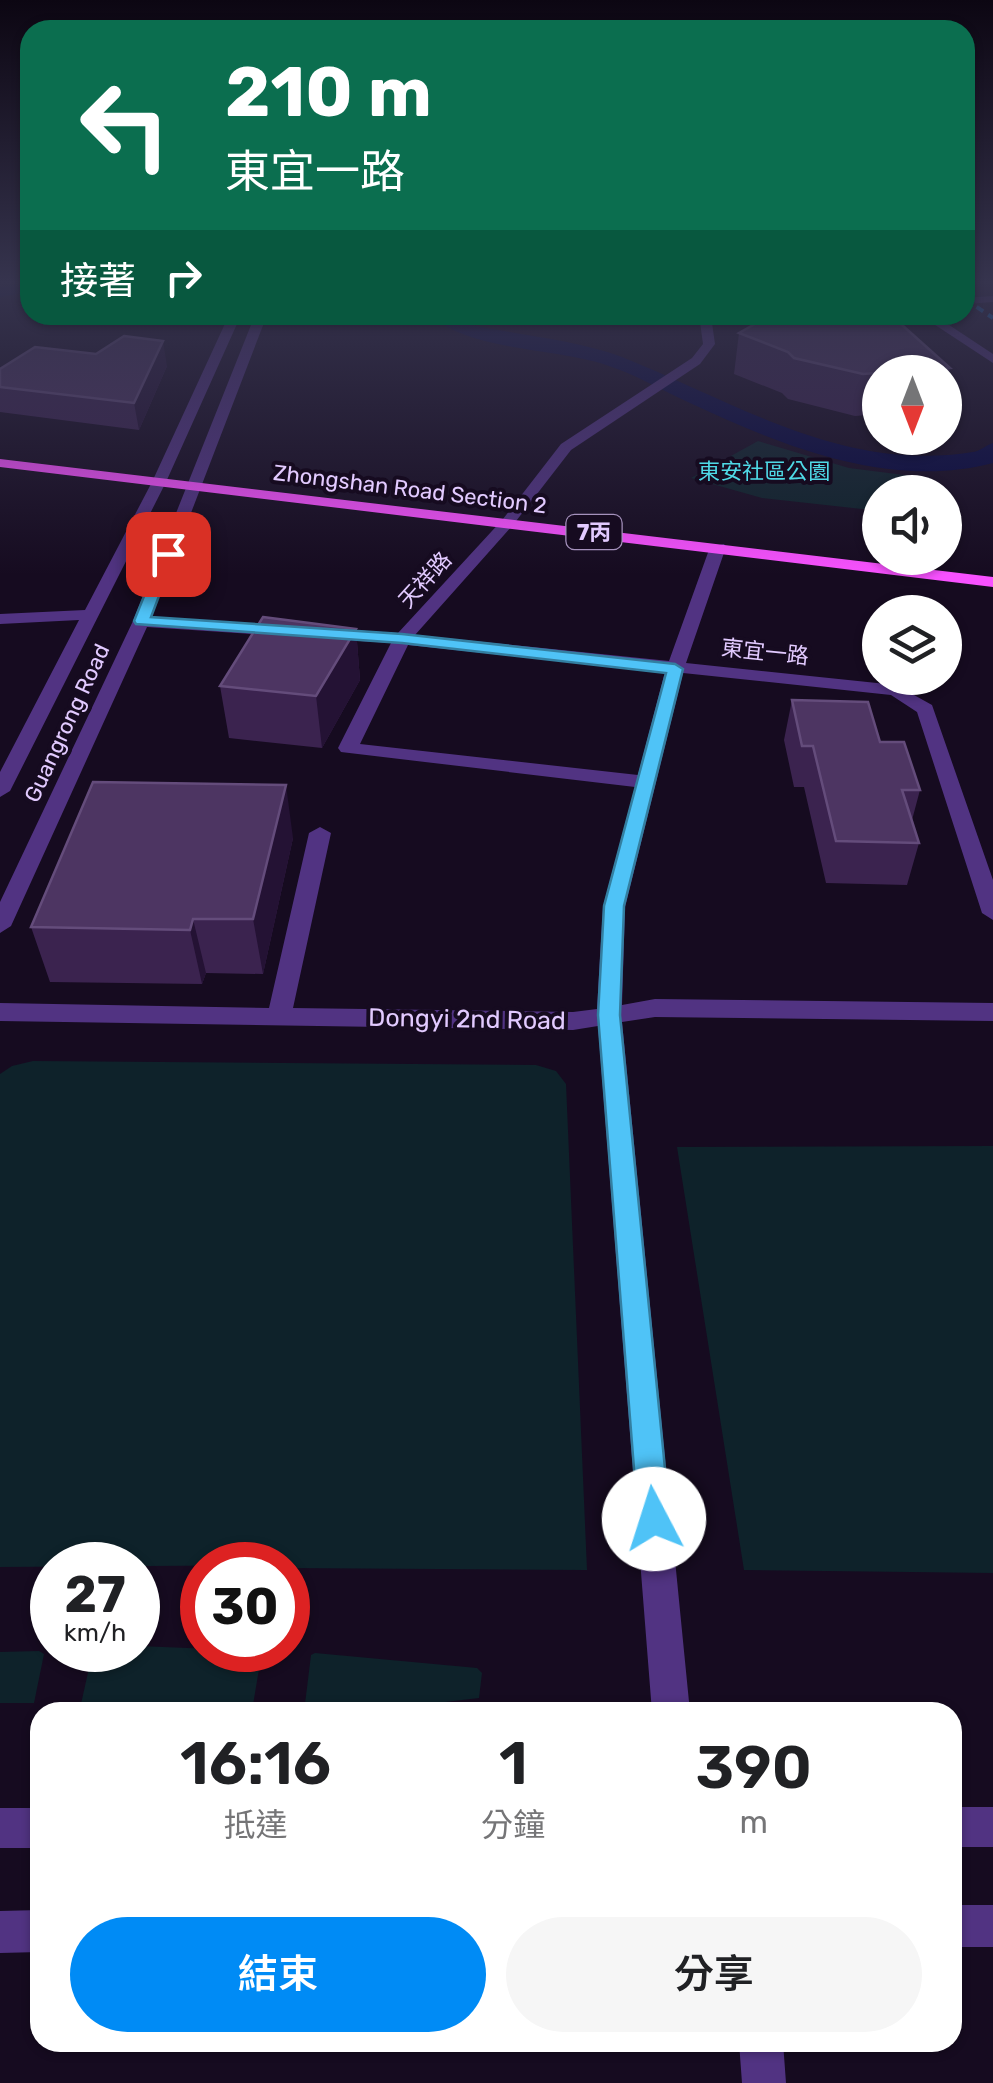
<!DOCTYPE html>
<html lang="zh-TW">
<head>
<meta charset="utf-8">
<style>
	body { margin:0; font-family:Rubik,"Noto Sans TC",sans-serif; background:#f6f6f6; color:#202124; height:100vh; display:flex; flex-direction:column; font-size:38px; white-space:nowrap }
	* { box-sizing:border-box; margin:0 }
	p { font-size:32px; color:#757577 }
	.icon { flex:none; width:55px; height:55px; fill:none; stroke:currentColor; stroke-width:2; stroke-linecap:round; stroke-linejoin:round }
	.map { position:relative; flex:1; overflow:hidden }
	.panel { position:absolute; left:30px; top:1702px; width:932px; height:350px; display:flex; flex-direction:column; background:#fff; border-radius:30px; box-shadow:0 2px 8px #0004 }
	.panel>* { flex:none }
	.guide { position:absolute; left:20px; top:20px; width:955px; height:305px; border-radius:30px; box-shadow:0 2px 8px #0004; background:#0b6e4f; color:#fff; overflow:hidden }
	.needle { width:65px; rotate:180deg }
	.fabs { position:absolute; left:862px; top:355px; display:grid; gap:20px }
	.fabs a { display:grid; place-items:center; width:100px; height:100px; border-radius:50%; background:#fff; box-shadow:0 2px 8px #0004; font-size:50px }
	.speed { position:absolute; left:30px; top:1542px; display:flex; gap:20px; font-size:50px; font-weight:700; text-align:center }
	.speed>* { display:grid; place-content:center; width:130px; height:130px; border-radius:50%; background:#fff; box-shadow:0 2px 8px #0004; line-height:1 }
	.speed small { font-size:25px; font-weight:400 }
	.speed .limit { border:15px solid #d22; background:#fff; color:#111 }
	.pin { position:absolute; display:grid; place-items:center; width:85px; height:85px; color:#fff; margin:-42px; border-radius:20px; box-shadow:0 5px 15px #0006 }
	.me { position:absolute; width:110px; margin:-55px; rotate:355deg; stroke-linejoin:round; filter:drop-shadow(0 0 8px #0008) }
	.turn { display:flex; align-items:center; gap:35px; height:210px; padding:0 40px; font-size:45px }
	.turn .icon { width:130px; height:130px; stroke-width:2.5 }
	.turn b { display:block; font-size:70px; line-height:85px }
	.then { display:flex; align-items:center; height:95px; padding:0 40px; background:#0003; gap:20px; font-size:38px }
	.eta { display:flex; justify-content:space-evenly; align-items:center; height:170px; text-align:center }
	.eta b { font-size:60px; font-weight:600; line-height:70px }
	.cta { display:flex; gap:20px; margin-top:auto; padding:20px 40px }
	.cta a { flex:1; height:115px; border-radius:60px; background:#008bf5; color:#fff; font-size:40px; font-weight:600; line-height:115px; text-align:center }
	.cta a+a { background:#f6f6f6; color:#202124 }
	.map>svg:first-child { display:block }
	.green { fill:#0e222a }
	.lines { fill:none; stroke-linecap:round; stroke-linejoin:round }
	.canal { fill:#06073f; fill-rule:evenodd }
	.minor { fill:#513382; fill-rule:evenodd }
	.major { fill:#f851ff; fill-rule:evenodd }
	.rail { stroke:#008bf5; stroke-width:4; stroke-dasharray:8 6; stroke-linecap:butt }
	.wall { fill:#3b234f }
	.shaded-wall { fill:#241234 }
	.building { fill:#4d3562; stroke:#644c7b; stroke-width:2.5 }
	.route { fill:#4fc3f7; stroke:#337fa1; stroke-width:2.5 }
	.labels { text-anchor:middle; dominant-baseline:central; stroke-width:8; stroke-linejoin:round; paint-order:stroke }
	.far-park-label { font-size:22px; fill:#4fd9e6; stroke:#160b20 }
	.far-street-label { font-size:22px; fill:#e2caff; stroke:#160b20 }
	.shield { fill:#160b20; stroke:#a591bc; stroke-width:2.5 }
	.shield-label { font-size:22px; font-weight:bold; fill:#e2caff }
	.street-label { font-size:25px; fill:#e2caff; stroke:#160b20 }
</style>
</head>
<body>
<div class="map">
<svg width="993" height="2083" viewBox="0 0 993 2083">
	<rect width="100%" height="100%" fill="#160b20"/>
	<!-- green -->
	<path class="green" d="M758,441l91,27 79,10 3,14h-51v19l-118,-13 -71,-20z
		M33,1061l503,4 20,6 10,13 21,486 -299,-2v-3l-288,2v-493l12,-8z
		M993,1146v427l-249,-3 -67,-423z
		M138,1646l124,5 -9,54 -172,-1 12,-54h45z
		M39,1651l5,3 -10,49h-34v-51z
		M315,1653l162,15 5,5 -3,25 -67,8 -107,-2 6,-49z"/>
	<g class="lines">
		<!-- canal -->
		<path class="canal" d="M30,283v9l-30,5v-10z
			M431,315h22l19,10c47,10 106,15 150,32 115,46 222,116 351,95 8,-1 11,-6 20,-9v20c-103,27 -211,-17 -303,-60 -27,-12 -55,-29 -84,-38 -49,-17 -138,-14 -175,-50z"/>
		<!-- minor -->
		<path class="minor" d="M993,296v6l-28,2v-6z
			M229,315h12l-75,167 -156,309 -10,6v-25l79,-152 -79,4v-10l85,-4 67,-128z
			M255,315h12l-116,302 247,16 105,-114 58,-75 131,-86 11,-14 -3,-22 -38,-7h153l-103,8 3,21 -15,20 -129,86 -58,75 -98,110 254,26 41,-114 14,-3 2,3 -40,116 210,22 36,20 61,175v40l-11,-7 -65,-201 -26,-17 -208,-22 -58,234 -3,98 33,-6 338,4v18l-338,-4 -33,5 68,690h-38l-54,-686 -25,4 -573,-9v-18l269,5 40,-175 11,-6 11,6 -38,175 280,4 24,-3 6,-102 32,-120 -294,-35 -3,-4 53,-105 -244,-16 -136,299 -11,7v-31l133,-281zM408,645l257,27 -27,103 -278,-31z
			M920,315h14l59,39v9z
			M952,1807h41v40h-41z
			M0,1808h40v40h-40z
			M952,1905h41v42h-41z
			M40,1910v42l-40,1v-42z
			M739,2042h44l3,41h-44z"/>
		<!-- major -->
		<path class="major" d="M0,459l993,118v10l-993,-120z"/>
		<!-- rail -->
		<path class="rail" d="M965,299l28,19"/>
	</g>
	<!-- wall -->
	<path class="wall" d="M739,333l211,35 -5,21v-17h-65v42l-25,2 -67,-17 -6,-6 -48,-19z
		M167,366l-28,64 -139,-18v-43z
		M356,629l4,51 -38,68 -93,-10 -9,-52z
		M792,700l88,42 40,48 -8,30 7,23 -12,42 -81,-2 -22,-96h-10l-10,-47z
		M293,838l-30,136 -57,-1 -4,11 -152,-2 -19,-55z"/>
	<!-- shaded-wall -->
	<path class="shaded-wall" d="M163,341l4,25 -28,64 -5,-27z
		M356,629l4,51 -38,68 -6,-52z
		M286,785l7,53 -30,136 -10,-55z
		M193,919l13,54 -4,11 -12,-54z"/>
	<!-- building -->
	<path class="building" d="M771,315h120l59,53 -87,6 -69,-16 -6,-6 -49,-19z
		M124,336l39,5 -29,62 -134,-16v-18l35,-22 61,7z
		M263,617l93,12 -40,67 -96,-10z
		M792,700l76,2 12,40h24l16,48h-18l17,53 -83,-2 -23,-95h-11z
		M93,782l193,3 -33,134h-60l-3,11 -159,-3z"/>
	<!-- sky -->
	<linearGradient id="sky" x2="0" y2="1"><stop stop-color="#0c0612"/><stop offset="0.49" stop-color="#36344e"/><stop offset="1" stop-color="#36344e" stop-opacity="0"/></linearGradient>
	<rect width="993" height="575" fill="url(#sky)"/>
	<!-- route -->
	<path class="route" d="M168,549l7,5 -24,63 251,17 273,30 8,5 -59,237 -4,109 50,504 -5,11 -11,4 -11,-4 -5,-11 -40,-504 6,-109 62,-233 -264,-30 -266,-19 -2,-3 27,-67z"/>
	<g class="labels">
		<!-- far-park labels -->
		<g class="far-park-label">
			<text x="764" y="471">東安社區公園</text>
		</g>
		<!-- far-street labels -->
		<g class="far-street-label">
			<text transform="translate(410 489) rotate(7)">Zhongshan Road Section 2</text>
			<text transform="translate(425 580) rotate(-48)">天祥路</text>
			<text transform="translate(765 652) rotate(6)">東宜一路</text>
			<text transform="translate(67 723) rotate(-65)">Guangrong Road</text>
		</g>
		<!-- shield labels -->
		<rect class="shield" x="566.5" y="515" width="55" height="34" rx="8"/>
		<g class="shield-label">
			<text x="594" y="532">7丙</text>
		</g>
		<!-- street labels -->
		<g class="street-label">
			<text transform="translate(467 1019) rotate(1)">Dongyi 2nd Road</text>
		</g>
	</g>
</svg>
<div class="fabs">
<a><svg class="needle" viewBox="-14 -14 28 28"><path d="M0-13l5 13h-10z" fill="#e53935"/><path d="M0 13l5-13h-10z" fill="#757577"/></svg></a>
<a><svg class="icon" aria-label="sound" viewBox="0 0 24 24"><path d="M4 9h4l5-4v14l-5-4H4zM17 9q2 3 0 6"/></svg></a>
<a><svg class="icon" aria-label="layers" viewBox="0 0 24 24"><path d="M12 4l9 5-9 5-9-5zM3 14l9 5 9-5"/></svg></a>
</div>
<div class="speed"><div>27<small>km/h</small></div><div class="limit">30</div></div>
<div class="pin" style="left:168px;top:554px;background:#d93025"><svg class="icon" aria-label="arrive" viewBox="0 0 24 24"><path d="M6 21V4h12l-3 4 3 4H6"/></svg></div>
<svg class="me" style="left:654px;top:1519px" viewBox="-20 -20 40 40"><circle r="19" fill="#fff"/><path d="M0-13L10 11 0 6-10 11z" fill="#4fc3f7"/></svg>
<div class="guide">
<div class="turn"><svg class="icon" aria-label="left" viewBox="0 0 24 24"><path d="M17 20v-9H6M10 6l-5 5 5 5"/></svg><div><b>210 m</b>東宜一路</div></div>
<div class="then">接著<svg class="icon" aria-label="right" viewBox="0 0 24 24"><path d="M7 20v-9h11M14 6l5 5-5 5"/></svg></div>
</div>
<section class="panel">
<div class="eta">
<div><b>16:16</b><p>抵達</p></div>
<div><b>1</b><p>分鐘</p></div>
<div><b>390</b><p>m</p></div>
</div>
<div class="cta"><a>結束</a><a>分享</a></div>
</section>
</div>
</body>
</html>
